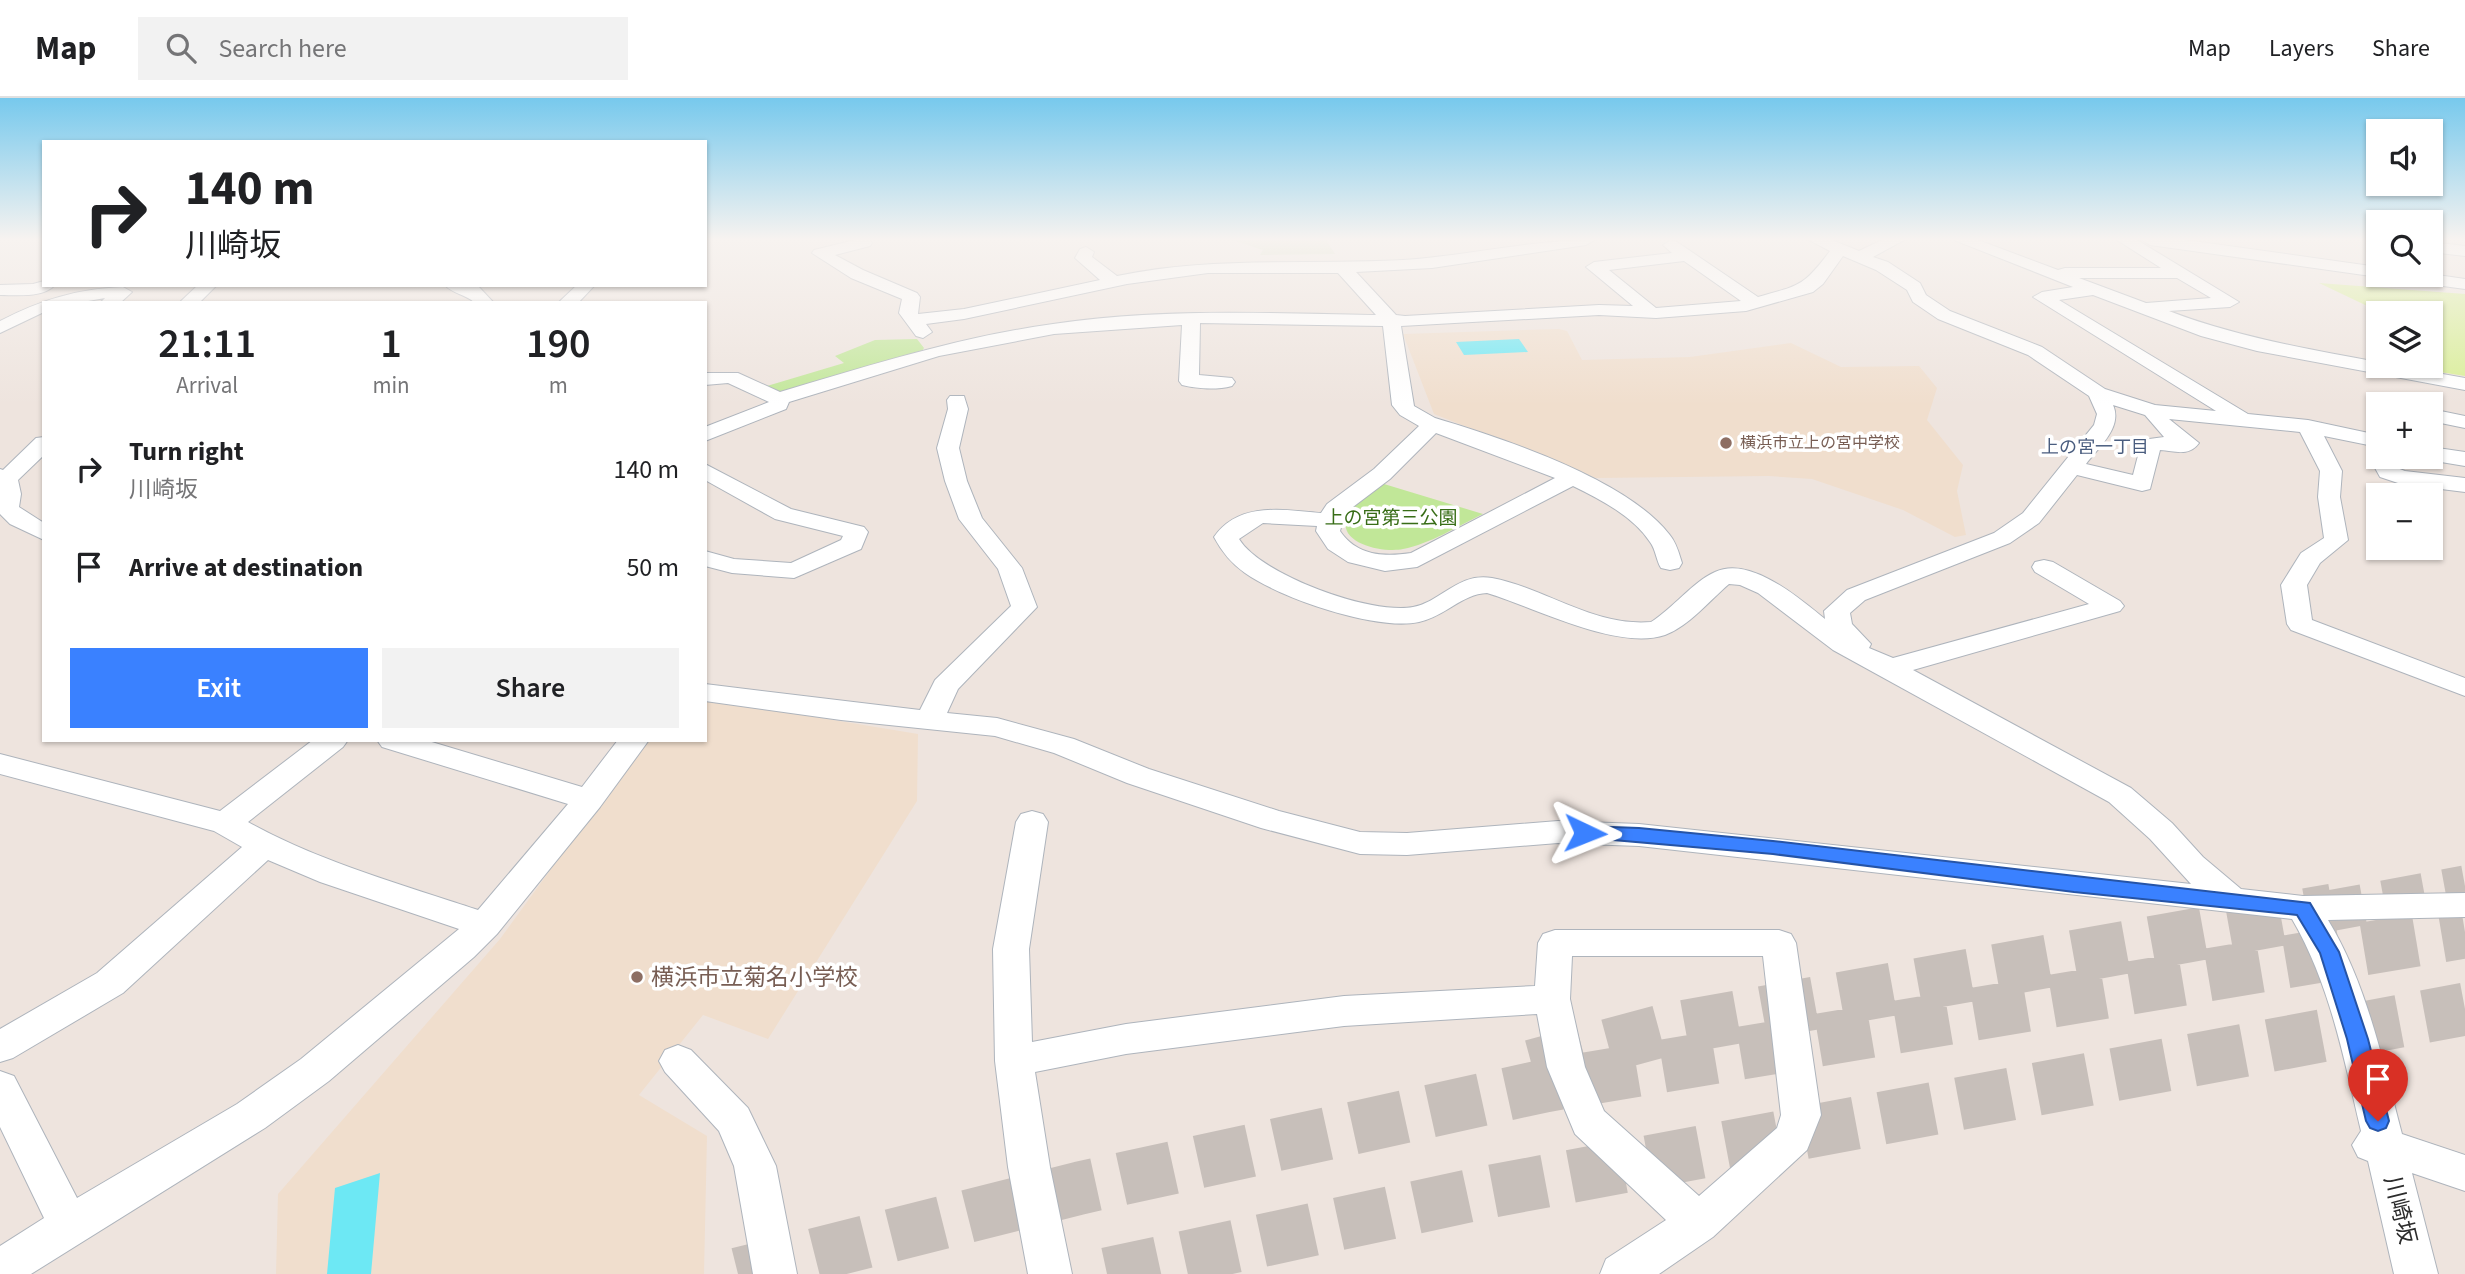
<!DOCTYPE html>
<html lang="en">
<head>
<meta charset="utf-8">
<style>
	body { margin:0; font-family:"Source Sans 3","Noto Sans JP",sans-serif; background:#f2f2f2; color:#202124; height:100vh; display:flex; flex-direction:column; font-size:26px; white-space:nowrap }
	* { box-sizing:border-box; margin:0 }
	p { font-size:23px; color:#757577 }
	.icon { flex:none; width:38px; height:38px; fill:none; stroke:currentColor; stroke-width:2; stroke-linecap:round; stroke-linejoin:round }
	.map { position:relative; flex:1; overflow:hidden }
	.drawer { position:absolute; left:42px; top:203px; width:665px; height:441px; display:flex; flex-direction:column; background:#fff; border-radius:0px; box-shadow:0 2px 5px #0004 }
	.drawer>* { flex:none }
	.guide { position:absolute; left:42px; top:42px; width:665px; height:147px; border-radius:0px; box-shadow:0 2px 5px #0004; background:#fff; color:#202124; overflow:hidden }
	.controls { position:absolute; left:2366px; top:21px; display:grid; gap:14px }
	.controls a { display:grid; place-items:center; width:77px; height:77px; border-radius:0px; background:#fff; box-shadow:0 2px 5px #0004; font-size:35px }
	.pin { position:absolute; display:grid; place-items:center; width:60px; height:60px; color:#fff; margin:-72px -30px; border-radius:50% 50% 50% 0; rotate:-45deg; box-shadow:0 0 7px #0007 }
	.pin .icon { rotate:45deg }
	.me { position:absolute; width:77px; margin:-38px; rotate:92deg; stroke-linejoin:round; filter:drop-shadow(0 0 5px #0008) }
	.turn { display:flex; align-items:center; gap:24px; height:147px; padding:0 28px; font-size:32px }
	.turn .icon { width:91px; height:91px; stroke-width:2.5 }
	.turn b { display:block; font-size:49px; line-height:60px }
	.eta { display:flex; justify-content:space-evenly; align-items:center; height:119px; text-align:center }
	.eta b { font-size:42px; font-weight:600; line-height:49px }
	.button { display:flex; gap:14px; margin-top:auto; padding:14px 28px }
	.button a { flex:1; height:80px; border-radius:0px; background:#3a81ff; color:#fff; font-size:28px; font-weight:600; line-height:80px; text-align:center }
	.button a+a { background:#f2f2f2; color:#202124 }
	ul { padding:0; list-style:none }
	li { display:flex; align-items:center; gap:21px; height:98px; padding:0 28px }
	li div { flex:1 }
	li b { display:block; font-size:26px }
	li em { font-style:normal }
	header { display:flex; align-items:center; gap:42px; box-sizing:border-box; height:98px; padding:0 35px; background:#fff; border-bottom:2px solid #e0e0e0 }
	header strong { font-size:33px }
	nav { display:flex; gap:38px; margin-inline-start:auto; font-size:24px }
	.search { width:490px; height:63px; background:#f2f2f2; display:flex; align-items:center; gap:18px; box-sizing:border-box; padding:0 24px; border-radius:0px; color:#757577; font-size:26px }
	.map>svg:first-child { display:block }
	.education { fill:#f0decd }
	.green { fill:#c1e798 }
	.cemetery { fill:#ccd9b4 }
	.pitch { fill:#d8ee94 }
	.water { fill:#6de8f4 }
	.lines { fill:none; stroke-linecap:round; stroke-linejoin:round }
	.highway-tunnel-far1 { stroke:#c7bfba; stroke-width:41; stroke-dasharray:41 21; stroke-linecap:butt }
	.highway-tunnel { stroke:#c7bfba; stroke-width:53; stroke-dasharray:53 26; stroke-linecap:butt }
	.minor-casing { stroke:#aeb4bc; stroke-width:2 }
	.minor { fill:#fff; fill-rule:evenodd }
	.route { fill:#3a81ff; stroke:#2654a6; stroke-width:2 }
	.education-dot { fill:#8d6e63; stroke:#fff; stroke-width:2.5 }
	.labels { text-anchor:middle; dominant-baseline:central; stroke-width:7; stroke-linejoin:round; paint-order:stroke }
	.far-education-label { font-size:16px; fill:#785e54; stroke:#fff; text-anchor:start }
	.far-neighbourhood-label { font-size:18px; fill:#4a5d7f; stroke:#fff }
	.park-label { font-size:19px; fill:#386d17; stroke:#fff }
	.near-education-label { font-size:23px; fill:#785e54; stroke:#fff; text-anchor:start }
	.near-street-label { font-size:23px; fill:#2c2c2c; stroke:#fff }
</style>
</head>
<body>
<header>
<strong>Map</strong>
<div class="search"><svg class="icon" aria-label="search" viewBox="0 0 24 24"><circle cx="10" cy="10" r="6"/><path d="M15 15l6 6"/></svg>Search here</div>
<nav><a>Map</a><a>Layers</a><a>Share</a></nav>
</header>
<div class="map">
<svg width="2465" height="1176" viewBox="0 0 2465 1176">
	<rect width="100%" height="100%" fill="#eee4de"/>
	<!-- education -->
	<path class="education" d="M1559,231l8,2 15,29 108,-3 101,-14 50,24 78,-1 18,22 -10,32 36,45 -6,26 9,44 -11,2 -52,-27 -91,-31 -43,-3 -173,2 -162,-64 -31,-80z
		M705,601l213,35 -1,67 -149,238 -65,-24 -64,80 68,41 -3,138h-428l2,-80 222,-255 145,-199h60z"/>
	<!-- green -->
	<path class="green" d="M917,241l7,9 -4,6 -136,38h-12l-5,-6 77,-23 -9,-7 40,-16z
		M1384,386l99,30c-25,12 -53,30 -80,35 -19,4 -67,-5 -56,-33 5,-12 26,-24 37,-32z"/>
	<!-- cemetery -->
	<path class="cemetery" d="M1232,142h94l9,14 -75,1 3,-5z"/>
	<!-- pitch -->
	<path class="pitch" d="M2319,185l146,11v82l-63,-10h29v-21l12,-2 -12,-6v-24h-49z"/>
	<!-- water -->
	<path class="water" d="M1519,241l9,13 -64,3 -8,-13z
		M380,1075l-9,101h-44l8,-86z"/>
	<g class="lines">
		<!-- highway-tunnel-far1 -->
		<path class="highway-tunnel-far1" d="M2323,814l142,-26"/>
		<!-- highway-tunnel -->
		<path class="highway-tunnel" d="M1532,968l133,-36 668,-120
			M738,1176l342,-86 464,-102 921,-154
			M1107,1176l375,-81 983,-184"/>
		<!-- minor casing -->
		<g class="minor-casing">
			<path id="minor" d="M855,142h15l2,3 -2,3 -35,9 28,15 54,23 3,4 -2,17 46,-5 136,-29 -25,-22 5,-9 6,-2 8,5 -2,5 25,19c94,-20 191,-11 286,-16 64,-4 126,-20 191,-20l-8,5 -154,23 -76,4 40,43 9,1 194,-11 34,1 -47,-39 8,-5 78,-9 -9,-8 8,-5 6,2 81,55c42,-12 45,-10 72,-46l-21,-11h23l27,11 23,-11h22l-31,17 15,5 32,21 6,12 24,16 92,36 63,42 50,16 61,6 -183,-114 9,-5 31,-5 -119,-47h24l80,30 7,-2h96l-44,-28h20l102,62 -9,5 -61,4c68,26 138,38 209,51v4h20l67,12v12l-208,-39 -56,-15 -108,-41 -34,5 189,114 60,6 70,15v12l-54,-11 18,35 -2,26 8,43 -28,23 -13,22 5,35 153,58v18l-174,-66 -4,-6 -6,-39 20,-32 23,-15 -6,-41 2,-26 -20,-39 -131,-13 30,24c-10,14 -24,8 -39,7l-10,39 -8,2 -65,-16 -38,48 -29,20 -145,57 -15,13 2,11 19,20 -2,4 24,10 196,-54 -54,-32 -3,-5 3,-5 9,-2 9,2 67,39 4,5 -4,5 -207,59 218,118 41,35 31,34 38,32 62,7 162,-3v24l-137,3c39,64 55,142 74,214l63,21v36l-53,-18 26,101h-44l-26,-113 -10,-4 -6,-12 9,-14c-17,-72 -31,-147 -69,-212l-653,-73 -81,-3 -151,12 -47,-1 -99,-26 -134,-45 -73,-30 -59,-17 -154,-16 -136,-19v-17l215,26 15,-30 76,-74 -13,-37 -39,-50 -14,-38 -8,-33 11,-39 -1,-9 3,-4h14l4,13 -9,39 8,33 15,37 40,50 15,39 -79,82 -11,24 50,5 77,21 75,30 130,42 81,21 47,1 151,-12 81,3 552,60 -41,-45 -41,-37 -276,-152 -75,-57 -18,-8 -11,-1c-19,16 -40,42 -64,51 -48,16 -131,-28 -178,-42 -25,1 -43,24 -68,29 -43,9 -139,-24 -174,-49 -14,-10 -23,-21 -31,-36 25,-36 70,-27 107,-24l6,-9 47,-35 45,-43 -19,-11 -8,-10 -9,-79 -183,-3 -1,52 33,3 3,4 -3,4c-15,4 -35,3 -50,-1l-3,-4 3,-56 -128,9 -115,22 -150,46 -3,7 -81,32v-14l64,-25 -41,-19 -23,2v-12h33l42,19c91,-27 179,-55 273,-68 107,-16 215,-11 323,-9l-38,-42h-130l-81,11 -163,35 -38,5 6,8 -9,6 -7,-2 -17,-23 3,-14 -51,-21 -39,-25 2,-3zM1843,158l33,14 31,20 6,12 25,17 90,36 61,41 8,18 -3,11 -71,88 -29,20 -147,57 -23,21 1,8c-25,-20 -75,-64 -110,-47 -21,9 -43,37 -64,50 -57,5 -106,-34 -159,-44 -34,-6 -51,24 -79,29 -42,8 -152,-32 -174,-68l24,-16 54,3 -1,5 12,18 20,13 37,9 32,-4 156,-81c27,13 61,31 77,56 6,8 6,18 11,26l9,2 9,-2 3,-5c-3,-10 -6,-21 -13,-29 -43,-55 -167,-96 -234,-116l-21,-12 -13,-80 198,-11 57,3 90,-7 67,-19 10,-8zM1684,163l57,40 -85,7 -47,-38zM2079,180h98l34,20 -65,5zM2113,307l32,10 19,22 -22,3 -9,35 -47,-11c13,-17 37,-37 27,-59zM1436,335l119,45 -144,75c-27,4 -54,3 -71,-22l5,-18 45,-34z
				M2142,142h44l192,27v8h6l-6,2 -228,-32z
				M2431,144l34,4v10l-34,-4z
				M2431,176l34,5v10l-66,-9 -8,-5z
				M44,183v4h11c-12,13 -38,10 -55,10v-10l33,-1z
				M198,187h19l-18,18h-20z
				M445,187l34,2 15,16h-19c-9,-9 -23,-9 -30,-18z
				M577,187h18l-17,18h-20z
				M123,189l9,5 -12,11h-20l5,-5 -28,5h-33v9l-44,21v-12c41,-21 76,-32 123,-34z
				M2431,311l34,7v12l-34,-7z
				M44,339v18l-26,25 3,14 -2,13 25,16v17l-34,-16 -10,-10v-45l3,1 33,-32z
				M2431,349l34,5v14l-42,-7 -1,-2h9z
				M2378,353v6h13l6,11 8,3 60,7v14l-64,-8 -21,-7 -11,-20z
				M705,366l86,45 73,18 4,5 -7,17 -67,29 -62,-5 -27,-7v-15l29,8 57,4 50,-23 2,-4 -68,-17 -70,-39z
				M313,642h35l-5,7 -95,75c72,40 152,62 230,88l90,-106 -186,-57 -5,-7h48l157,47 36,-47h31l-49,67 -103,127 -23,23 -145,124 -64,47 -234,146h-31v-28l44,-28 -44,-91v-56l14,5 63,122 160,-94 64,-45 158,-130 -139,-47 -52,-22 -145,133 -110,65 -13,4v-33l97,-56 145,-126 -28,-16 -214,-57v-20l220,57z
				M1032,713l11,3 5,8 -19,127 3,93 94,-18 218,-28 191,-10 3,-43 5,-9 12,-4h224l12,4 5,9 25,172 -14,35 -94,87 -54,37h-59l6,-15 60,-39 -91,-86 -28,-67 -10,-53 -193,12 -218,28 -91,18 15,95 22,107h-44l-20,-107 -13,-106 -2,-112 23,-127 5,-8zM1572,858h191l18,159 -4,13 -78,68 -95,-85 -19,-44 -15,-68z
				M678,947l13,5 57,58 28,58 21,108h-44l-19,-108 -15,-35 -54,-59 -6,-11 6,-11z"/>
		</g>
		<!-- minor -->
		<use href="#minor" class="minor"/>
	</g>
	<!-- sky -->
	<linearGradient id="sky" x2="0" y2="1"><stop stop-color="#77c9ed"/><stop offset="0.46" stop-color="#f7f3f0"/><stop offset="1" stop-color="#f7f3f0" stop-opacity="0"/></linearGradient>
	<rect width="2465" height="307" fill="url(#sky)"/>
	<!-- route -->
	<path class="route" d="M1585,728l54,2 134,13 537,62 29,49 29,87 21,82 -3,7 -8,3 -8,-3 -4,-7 -19,-82 -27,-86 -23,-38 -223,-23 -301,-38 -194,-17 -3,-4 3,-5z"/>
	<!-- markers -->
	<g class="education-dot">
		<circle cx="1726" cy="345" r="7"/>
		<circle cx="637" cy="879" r="7"/>
	</g>
	<g class="labels">
		<!-- far-education labels -->
		<g class="far-education-label">
			<text x="1740" y="345">横浜市立上の宮中学校</text>
		</g>
		<!-- far-neighbourhood labels -->
		<g class="far-neighbourhood-label">
			<text x="2095" y="349">上の宮一丁目</text>
		</g>
		<!-- park labels -->
		<g class="park-label">
			<text x="1391" y="420">上の宮第三公園</text>
		</g>
		<!-- near-education labels -->
		<g class="near-education-label">
			<text x="651" y="879">横浜市立菊名小学校</text>
		</g>
		<!-- near-street labels -->
		<g class="near-street-label">
			<text transform="translate(2400 1112) rotate(76)">川崎坂</text>
		</g>
	</g>
</svg>
<div class="controls">
<a><svg class="icon" aria-label="sound" viewBox="0 0 24 24"><path d="M4 9h4l5-4v14l-5-4H4zM17 9q2 3 0 6"/></svg></a>
<a><svg class="icon" aria-label="search" viewBox="0 0 24 24"><circle cx="10" cy="10" r="6"/><path d="M15 15l6 6"/></svg></a>
<a><svg class="icon" aria-label="layers" viewBox="0 0 24 24"><path d="M12 4l9 5-9 5-9-5zM3 14l9 5 9-5"/></svg></a>
<a>+</a>
<a>−</a>
</div>
<div class="pin" style="left:2378px;top:1023px;background:#d93025"><svg class="icon" aria-label="arrive" viewBox="0 0 24 24"><path d="M6 21V4h12l-3 4 3 4H6"/></svg></div>
<svg class="me" style="left:1585px;top:735px" viewBox="-20 -20 40 40"><path d="M0-17L14 15 0 8-14 15z" fill="#3a81ff" stroke="#fff" stroke-width="4"/></svg>
<div class="guide">
<div class="turn"><svg class="icon" aria-label="right" viewBox="0 0 24 24"><path d="M7 20v-9h11M14 6l5 5-5 5"/></svg><div><b>140 m</b>川崎坂</div></div>
</div>
<section class="drawer">
<div class="eta">
<div><b>21:11</b><p>Arrival</p></div>
<div><b>1</b><p>min</p></div>
<div><b>190</b><p>m</p></div>
</div>
<ul>
<li><svg class="icon" aria-label="right" viewBox="0 0 24 24"><path d="M7 20v-9h11M14 6l5 5-5 5"/></svg><div><b>Turn right</b><p>川崎坂</p></div><em>140 m</em></li>
<li><svg class="icon" aria-label="arrive" viewBox="0 0 24 24"><path d="M6 21V4h12l-3 4 3 4H6"/></svg><div><b>Arrive at destination</b></div><em>50 m</em></li>
</ul>
<div class="button"><a>Exit</a><a>Share</a></div>
</section>
</div>
</body>
</html>
